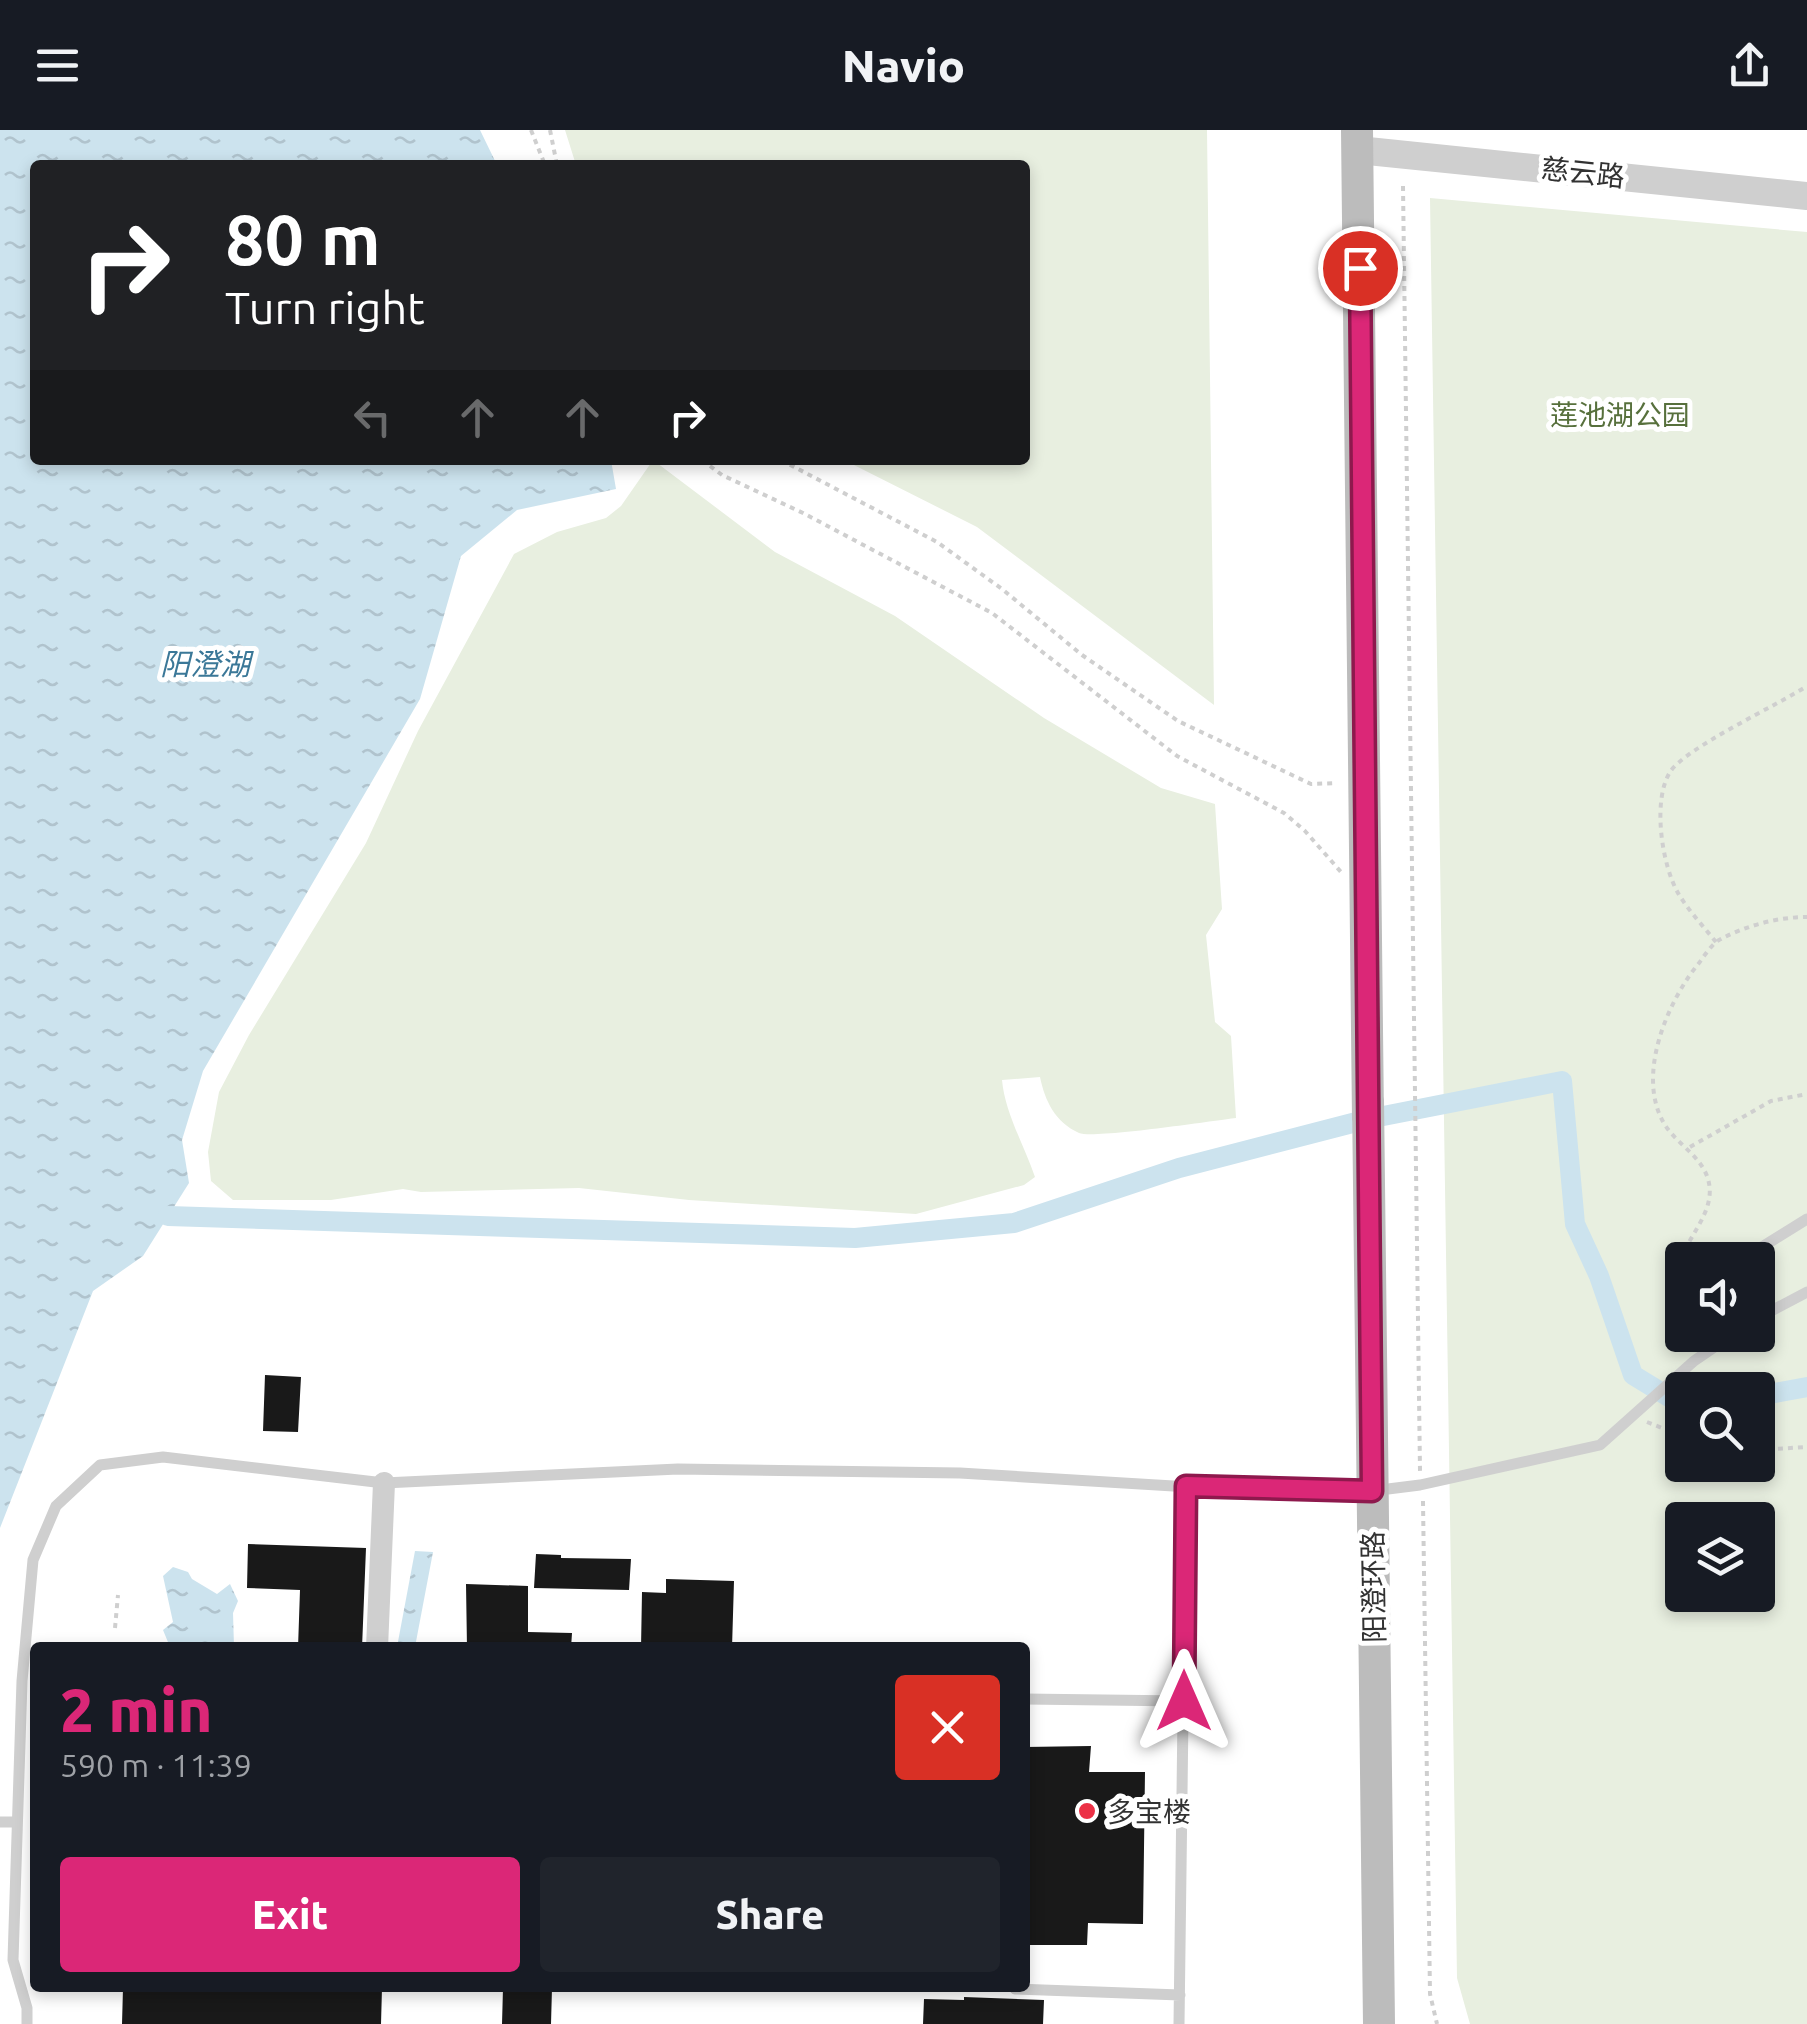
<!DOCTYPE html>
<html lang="en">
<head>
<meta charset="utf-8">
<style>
	body { margin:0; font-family:Ubuntu,"Noto Sans SC",sans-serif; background:#20242c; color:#f1f3f6; height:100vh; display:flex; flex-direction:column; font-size:38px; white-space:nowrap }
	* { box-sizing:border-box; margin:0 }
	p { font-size:32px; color:#9ea1a6 }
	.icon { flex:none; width:55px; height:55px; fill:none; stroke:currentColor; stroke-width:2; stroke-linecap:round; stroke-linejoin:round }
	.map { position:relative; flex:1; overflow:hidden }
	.details { position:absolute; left:30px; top:1512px; width:1000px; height:350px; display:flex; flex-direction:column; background:#171b24; border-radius:10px; box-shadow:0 5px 15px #0003 }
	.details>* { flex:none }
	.banner { position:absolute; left:30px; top:30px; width:1000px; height:305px; border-radius:10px; box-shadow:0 5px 15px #0003; background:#202124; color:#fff; overflow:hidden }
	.tools { position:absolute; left:1665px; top:1112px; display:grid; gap:20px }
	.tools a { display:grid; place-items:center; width:110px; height:110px; border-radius:10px; background:#171b24; box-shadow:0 5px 15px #0003; font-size:50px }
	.pin { position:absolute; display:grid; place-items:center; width:85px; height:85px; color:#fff; margin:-42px; border:5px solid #fff; border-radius:50%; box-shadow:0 2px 10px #0007 }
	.me { position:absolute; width:110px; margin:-55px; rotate:0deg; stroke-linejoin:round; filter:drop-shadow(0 0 8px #0008) }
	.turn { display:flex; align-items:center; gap:35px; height:210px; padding:0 30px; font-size:45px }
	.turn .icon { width:130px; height:130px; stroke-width:2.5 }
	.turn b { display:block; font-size:70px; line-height:85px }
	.lanes { display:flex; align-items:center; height:95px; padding:0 30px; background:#0003; justify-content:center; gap:50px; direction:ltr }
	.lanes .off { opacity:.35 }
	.round { display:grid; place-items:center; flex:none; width:105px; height:105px; border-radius:10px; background:#20242c }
	.summary { display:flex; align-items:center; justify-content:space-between; height:170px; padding:0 30px }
	h1 { font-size:60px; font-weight:800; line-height:75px; color:#db2777 }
	.button { display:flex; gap:20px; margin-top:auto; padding:20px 30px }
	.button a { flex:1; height:115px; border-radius:10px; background:#db2777; color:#fff; font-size:40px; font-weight:800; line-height:115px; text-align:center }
	.button a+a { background:#20242c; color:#f1f3f6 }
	header { display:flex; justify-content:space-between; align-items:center; height:130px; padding:0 30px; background:#171b24; font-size:45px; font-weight:800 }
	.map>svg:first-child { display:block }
	.green { fill:#e8efe0; fill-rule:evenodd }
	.water { fill:url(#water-ripples) }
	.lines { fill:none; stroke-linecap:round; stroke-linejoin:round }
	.canal { stroke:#cce3ee; stroke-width:20 }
	.building { fill:#191919 }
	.path { stroke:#cfcfcf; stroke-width:4; stroke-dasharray:5 5; stroke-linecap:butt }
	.service { stroke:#cfcfcf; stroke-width:11 }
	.minor { stroke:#cfcfcf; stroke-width:22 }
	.tertiary { stroke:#cfcfcf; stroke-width:28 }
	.secondary { stroke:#bcbcbc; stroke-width:32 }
	.route-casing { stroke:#8e194d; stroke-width:25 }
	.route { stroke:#db2777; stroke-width:18 }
	.poi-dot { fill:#ec3146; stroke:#fff; stroke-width:4 }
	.labels { text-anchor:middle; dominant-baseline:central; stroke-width:10; stroke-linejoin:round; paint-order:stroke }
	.street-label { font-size:28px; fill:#323232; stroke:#fff }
	.park-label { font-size:28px; fill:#57703c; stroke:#fff }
	.poi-label { font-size:28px; fill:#323232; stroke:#fff; text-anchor:start }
	.water-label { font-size:30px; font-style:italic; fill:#3b7898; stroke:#fff }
</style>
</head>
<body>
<header><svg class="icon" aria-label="menu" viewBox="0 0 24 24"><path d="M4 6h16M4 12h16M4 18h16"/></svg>Navio<svg class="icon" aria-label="share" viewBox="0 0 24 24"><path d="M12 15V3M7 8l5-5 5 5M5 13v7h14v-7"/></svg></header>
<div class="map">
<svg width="1807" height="1894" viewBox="0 0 1807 1894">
	<defs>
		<pattern id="water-ripples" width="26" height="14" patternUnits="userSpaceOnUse" patternTransform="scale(2.5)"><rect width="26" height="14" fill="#cce3ee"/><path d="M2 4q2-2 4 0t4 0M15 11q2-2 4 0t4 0" fill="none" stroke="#b0c3cd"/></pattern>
	</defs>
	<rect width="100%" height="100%" fill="#fff"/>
	<!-- green -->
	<path class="green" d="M565,0h642l7,575 -237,-178 -133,-67h181v-295h-449z
		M1430,68l377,34v1792h-337l-13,-46zM1682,1130h76v75h-76zM1682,1260h76v75h-76zM1682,1390h76v75h-76z
		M653,330l122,92 120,64 149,102 117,70 54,16 7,105 -16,26 9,87 16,14 5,82c-25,3 -142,21 -157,15 -24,-11 -34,-32 -39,-56l-38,3c3,33 22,65 33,97l-11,8 -108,29 -227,-14 -110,-12 -158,4 -18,-3 -72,11h-98l-22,-19 -3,-29 11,-60 30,-57 117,-192 52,-112 96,-177 43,-22 49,-14 15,-12z"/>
	<!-- water -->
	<path class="water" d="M0,0h480l17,35h-462v295h576l5,29 -99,21 -56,46 -41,143 -217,372 -21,69 7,43 -46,73 -50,35 -93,237z
		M415,1421l18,1 -18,95h-18z
		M173,1437l15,5 4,7 25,15 13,-10 8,17 -5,12 1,34h-64l-7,-17 10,-8 -10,-46z"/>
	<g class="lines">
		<!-- canal -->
		<path class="canal" d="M168,1086l687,22 159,-15 165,-55 189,-49 194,-38 13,143 24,52 34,99 49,30
			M1758,1266l49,-9"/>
	</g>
	<!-- building -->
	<path class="building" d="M265,1245l36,2 -3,55 -35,-1z
		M248,1414l118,4 -4,100h-64l2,-58 -53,-2z
		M536,1424l25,1v3l70,1 -2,31 -95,-2z
		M666,1449l68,2 -2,67h-91l1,-56 24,1z
		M466,1454l62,2v46l44,1 -1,15h-104z
		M1091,1616l-2,26h56l-2,152 -55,-1 -1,22h-62l4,-184h-4v-14z
		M123,1858h259l-1,36h-259z
		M503,1858h49l-1,36h-49z
		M964,1867l80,3 -1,24h-120l1,-25 40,1z"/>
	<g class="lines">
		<!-- path -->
		<path class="path" d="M531,0l14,35
			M550,0l7,35
			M1403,56l17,1285
			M702,330l20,15 81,38 189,100 185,143 107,57 21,18 36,41
			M781,330l156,82 65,47 80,66 96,66 133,63 26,-1
			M1716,812c-13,-16 -28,-32 -38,-49 -16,-28 -26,-92 -8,-121 15,-24 108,-67 137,-86
			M1690,1017l81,-46 36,-7
			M1682,1178c-2,-11 -7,-26 -5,-37 6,-32 41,-58 31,-92 -7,-23 -31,-35 -43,-54 -30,-48 2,-123 34,-162 6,-8 12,-18 20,-23 26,-14 58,-23 88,-23
			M1647,1292l35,14
			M1758,1320l49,-3
			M1423,1371l7,493 7,30
			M115,1498l3,-33
			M1025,1719h3
			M966,1858h34
			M569,1860l1,-2"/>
		<!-- service -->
		<path class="service" d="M1741,1130l66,-41
			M1758,1164l8,18
			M1758,1188l49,-26
			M1025,1569l159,2
			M0,1692h17
			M1015,1859l165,6
			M27,1894v-16l-14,-48 9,-279 11,-121 23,-54 44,-41 63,-8 221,26 294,-14 282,4 263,16 149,2 48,-6 180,-40 94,-84 38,-26
			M1179,1894l7,-538"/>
		<!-- minor -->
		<path class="minor" d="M377,1518l7,-165"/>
		<!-- tertiary -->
		<path class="tertiary" d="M1358,20l449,46"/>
		<!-- secondary -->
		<path class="secondary" d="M1357,0l11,989
			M1368,970l11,924"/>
	</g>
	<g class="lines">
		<!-- route casing -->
		<g class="route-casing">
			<path id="route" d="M1184,1571l2,-215 186,5 -12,-1223"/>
		</g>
		<!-- route -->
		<use href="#route" class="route"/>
	</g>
	<!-- markers -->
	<circle class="poi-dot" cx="1087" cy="1681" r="10"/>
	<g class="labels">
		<!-- street labels -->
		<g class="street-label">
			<text transform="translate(1583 42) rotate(6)">慈云路</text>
			<text transform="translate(1373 1457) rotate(-91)">阳澄环路</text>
		</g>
		<!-- park labels -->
		<g class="park-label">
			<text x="1620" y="284">莲池湖公园</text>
		</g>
		<!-- poi labels -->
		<g class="poi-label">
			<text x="1107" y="1681">多宝楼</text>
		</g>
		<!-- water labels -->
		<g class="water-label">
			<text x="205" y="534">阳澄湖</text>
		</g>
	</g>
</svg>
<div class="tools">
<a><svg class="icon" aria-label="sound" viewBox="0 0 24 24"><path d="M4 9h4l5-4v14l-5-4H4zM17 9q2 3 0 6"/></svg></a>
<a><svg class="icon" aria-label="search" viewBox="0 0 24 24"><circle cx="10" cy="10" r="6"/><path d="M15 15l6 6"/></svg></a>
<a><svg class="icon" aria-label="layers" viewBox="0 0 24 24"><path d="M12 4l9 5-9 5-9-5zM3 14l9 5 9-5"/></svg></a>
</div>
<div class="pin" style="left:1360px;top:138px;background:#d93025"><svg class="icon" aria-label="arrive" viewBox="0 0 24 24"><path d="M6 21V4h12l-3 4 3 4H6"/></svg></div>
<svg class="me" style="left:1184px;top:1571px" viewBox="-20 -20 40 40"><path d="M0-17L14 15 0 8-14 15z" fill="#db2777" stroke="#fff" stroke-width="4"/></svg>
<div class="banner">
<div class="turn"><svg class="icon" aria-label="right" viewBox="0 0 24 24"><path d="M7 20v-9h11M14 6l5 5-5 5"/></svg><div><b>80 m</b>Turn right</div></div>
<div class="lanes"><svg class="icon off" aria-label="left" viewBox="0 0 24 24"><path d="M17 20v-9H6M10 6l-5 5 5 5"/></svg><svg class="icon off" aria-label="ahead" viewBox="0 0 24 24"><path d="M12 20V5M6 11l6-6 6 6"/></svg><svg class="icon off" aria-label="ahead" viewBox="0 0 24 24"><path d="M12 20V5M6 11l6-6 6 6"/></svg><svg class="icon" aria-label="right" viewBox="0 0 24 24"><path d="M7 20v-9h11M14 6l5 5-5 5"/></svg></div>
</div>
<section class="details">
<div class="summary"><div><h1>2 min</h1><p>590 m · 11:39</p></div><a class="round" style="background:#d93025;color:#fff"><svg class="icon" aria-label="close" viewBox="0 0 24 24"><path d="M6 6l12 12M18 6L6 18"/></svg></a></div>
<div class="button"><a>Exit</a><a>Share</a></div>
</section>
</div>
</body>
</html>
